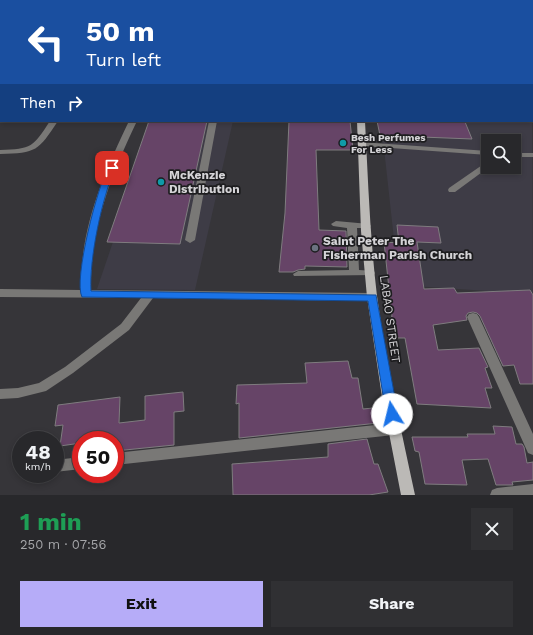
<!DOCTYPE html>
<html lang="en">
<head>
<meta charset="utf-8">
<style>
	body { margin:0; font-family:"Work Sans",sans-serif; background:#303033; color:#f1f3f6; height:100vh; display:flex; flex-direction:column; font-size:15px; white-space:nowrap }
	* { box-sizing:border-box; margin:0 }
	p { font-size:13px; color:#a5a6a9 }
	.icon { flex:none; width:22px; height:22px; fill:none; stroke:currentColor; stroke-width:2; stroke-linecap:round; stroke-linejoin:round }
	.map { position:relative; height:495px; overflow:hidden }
	.sheet { display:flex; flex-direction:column; background:#28282b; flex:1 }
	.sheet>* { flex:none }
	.hud { position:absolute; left:0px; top:0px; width:533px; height:122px; box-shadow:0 2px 6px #0003,0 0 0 1px #444447; background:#1a4fa0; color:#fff; overflow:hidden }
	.controls { position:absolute; left:481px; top:134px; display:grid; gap:8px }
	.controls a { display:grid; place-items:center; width:40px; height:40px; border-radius:0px; background:#28282b; box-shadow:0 2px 6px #0003,0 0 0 1px #444447; font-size:20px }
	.speed { position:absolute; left:12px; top:431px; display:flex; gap:8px; font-size:20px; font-weight:700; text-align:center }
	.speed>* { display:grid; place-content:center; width:52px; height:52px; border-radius:50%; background:#28282b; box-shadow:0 2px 6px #0003,0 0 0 1px #444447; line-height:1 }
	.speed small { font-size:10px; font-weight:400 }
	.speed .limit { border:6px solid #d22; background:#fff; color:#111 }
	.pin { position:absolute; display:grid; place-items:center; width:34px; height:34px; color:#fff; margin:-17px; border-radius:8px; box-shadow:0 2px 6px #0006 }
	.me { position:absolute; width:44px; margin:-22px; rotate:351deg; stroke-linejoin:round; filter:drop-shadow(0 0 3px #0008) }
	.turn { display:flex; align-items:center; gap:14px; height:84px; padding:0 20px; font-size:18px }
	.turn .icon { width:52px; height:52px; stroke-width:2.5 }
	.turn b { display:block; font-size:28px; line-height:34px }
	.then { display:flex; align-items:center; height:38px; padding:0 20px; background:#0003; gap:8px; font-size:15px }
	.round { display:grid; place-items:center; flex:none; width:42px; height:42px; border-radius:0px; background:#303033 }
	.headline { display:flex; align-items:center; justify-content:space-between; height:68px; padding:0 20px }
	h1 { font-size:24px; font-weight:700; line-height:30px; color:#1e9e55 }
	.cta { display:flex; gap:8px; margin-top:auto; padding:8px 20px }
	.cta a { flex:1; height:46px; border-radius:0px; background:#b6acf8; color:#111; font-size:16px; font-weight:700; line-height:46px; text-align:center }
	.cta a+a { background:#303033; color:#f1f3f6 }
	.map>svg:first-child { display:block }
	.built { fill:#3e3c46; fill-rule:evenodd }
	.building { fill:#664467; stroke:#7f7c7f }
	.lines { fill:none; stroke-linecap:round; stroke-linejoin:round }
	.minor { fill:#797876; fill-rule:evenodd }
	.major { fill:#bbb9b6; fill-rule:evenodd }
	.route { fill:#1a73e8; stroke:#114b97 }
	.culture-dot { fill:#0f9aa8; stroke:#1d1d1f; stroke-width:1.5 }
	.worship-dot { fill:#6b7280; stroke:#1d1d1f; stroke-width:1.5 }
	.labels { text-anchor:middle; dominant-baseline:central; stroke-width:3.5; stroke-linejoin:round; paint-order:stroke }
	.far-poi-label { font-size:10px; font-weight:bold; fill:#d5d4d7; stroke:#1d1d1f; text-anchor:start }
	.poi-label { font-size:12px; font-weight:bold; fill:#d5d4d7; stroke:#1d1d1f; text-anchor:start }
	.street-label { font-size:12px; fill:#d5d4d7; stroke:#1d1d1f }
</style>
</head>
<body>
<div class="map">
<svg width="533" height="495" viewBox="0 0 533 495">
	<rect width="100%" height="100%" fill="#363539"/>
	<!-- built -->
	<path class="built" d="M532,64l1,230 -134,-9 -18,-164h151zM488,141h26v26h-26z
		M154,121h79l-38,169 -98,-1z"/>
	<!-- building -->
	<path class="building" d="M149,121h58l-27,123 -73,-2z
		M289,121h61l3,29h-37l3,80 27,1 1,36 -42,-1v3l-7,1 -5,2h-14l6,-59z
		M377,121l88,1 7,17 -76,-3 1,4h-16z
		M397,225l41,2 3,16 -24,-1 7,47 30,-1 3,5 73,-3 3,5v89h-13l-6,-19 -11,1 -23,-50 -3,-3 -4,-1 -5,1 -2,3 1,4 -34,5 5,25 41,-2 9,19 -3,1 7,20h-7l6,20 -74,-4 -12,-66h-7l-7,-21h1l-8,-75 15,1z
		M348,361l4,17h6l5,31 10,-1 5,15 -139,15v-35l-3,1 1,-19 70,-2 -2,-20z
		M183,392l1,19 -10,1v33l-59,6v-11h-34v3l-21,3 3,-21 -8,1 3,-21 62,-8 -1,26 26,-3v-24z
		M493,426l19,1 4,17h6l2,3 3,16 6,-1v18l-21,2 1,3h-17l-8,-26 -26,1 5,25 -42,-1 -6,-32 -4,-1 -3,-14h56l-1,-3h28z
		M367,439l7,25h4l10,28 -19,3h-136l-1,-31 96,-7v-13z"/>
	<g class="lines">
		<!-- minor -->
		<path class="minor" d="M10,0h9l1,1h-9z
			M52,0h7l-8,1z
			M322,0h6l-7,1z
			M433,0h6v1h-6z
			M1,6v4l-1,1v-4z
			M532,20l1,1v4l-1,-1z
			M0,27h1v4h-1z
			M50,121h8c-20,30 -21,32 -58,33v-4c32,-1 33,-3 50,-29z
			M129,121h8c-26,54 -47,108 -46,169l281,3 4,1 1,3 -1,3 -4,1 -219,-3 -24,32 -56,43 -27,18 -28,7 -18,1v-10l18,-1 21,-5 26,-16 56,-43 20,-26 -141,-1v-8l81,1c-1,-61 22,-115 48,-169z
			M209,121h8l-22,119 -5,3 -5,-3z
			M360,142l128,9v4l-125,-9 -4,-2z
			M514,153h19v4h-19z
			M488,161l1,6 -34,25h-6l-1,-2 1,-2z
			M336,221l33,3 2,2 -2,2h-12l2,42 15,1 1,2 -1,2 -80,1 -1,-2 5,-3 51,-1 -2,-42 -14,-2 -2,-2z
			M473,313l4,1 2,3 54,117v21l-5,-2 -61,-136 2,-3z
			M394,423l5,2 2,4 -2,4 -5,2 -279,30v-12z
			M81,457v12l-26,3v-12z
			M533,484v11h-43l2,-5 5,-2z"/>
		<!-- major -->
		<path class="major" d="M386,0h6v1h-6z
			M357,121h8c3,58 5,117 12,175 9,67 24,133 38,199h-14l-19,-98 -15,-100 -6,-66z"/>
	</g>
	<!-- route -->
	<path class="route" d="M109,166l6,2c-13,30 -26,91 -24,123l285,4 22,119 -2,4 -4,2 -4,-2 -2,-4 -18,-113 -286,-4c-9,-17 16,-113 27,-131z"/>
	<!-- markers -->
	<g class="culture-dot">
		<circle cx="343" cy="143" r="4"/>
		<circle cx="161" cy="182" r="4"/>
	</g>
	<circle class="worship-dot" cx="315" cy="248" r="4"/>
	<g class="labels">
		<!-- far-poi labels -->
		<g class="far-poi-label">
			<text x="351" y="137">Besh Perfumes<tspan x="351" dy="12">For Less</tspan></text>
		</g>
		<!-- poi labels -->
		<g class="poi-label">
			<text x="169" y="175">McKenzie<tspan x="169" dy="14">Distribution</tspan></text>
			<text x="323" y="241">Saint Peter The<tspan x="323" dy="14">Fisherman Parish Church</tspan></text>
		</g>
		<!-- street labels -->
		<g class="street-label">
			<text transform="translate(390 319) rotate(82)">LABAO STREET</text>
		</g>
	</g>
</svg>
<div class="controls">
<a><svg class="icon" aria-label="search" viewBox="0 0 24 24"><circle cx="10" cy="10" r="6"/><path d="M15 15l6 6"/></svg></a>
</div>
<div class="speed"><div>48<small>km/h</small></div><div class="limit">50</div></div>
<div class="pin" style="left:112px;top:168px;background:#d93025"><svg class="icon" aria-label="arrive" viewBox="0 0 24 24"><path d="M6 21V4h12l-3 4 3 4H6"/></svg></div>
<svg class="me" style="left:392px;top:414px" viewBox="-20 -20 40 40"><circle r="19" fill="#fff"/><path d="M0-13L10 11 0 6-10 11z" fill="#1a73e8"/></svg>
<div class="hud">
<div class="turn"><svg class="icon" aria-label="left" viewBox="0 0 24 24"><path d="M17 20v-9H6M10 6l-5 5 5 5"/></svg><div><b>50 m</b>Turn left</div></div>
<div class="then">Then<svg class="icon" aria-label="right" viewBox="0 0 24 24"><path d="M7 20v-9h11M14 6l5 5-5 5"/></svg></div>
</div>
</div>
<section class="sheet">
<div class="headline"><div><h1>1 min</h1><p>250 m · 07:56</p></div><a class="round"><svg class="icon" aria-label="close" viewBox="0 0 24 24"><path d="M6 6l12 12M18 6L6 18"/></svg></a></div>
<div class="cta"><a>Exit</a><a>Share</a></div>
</section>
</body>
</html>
